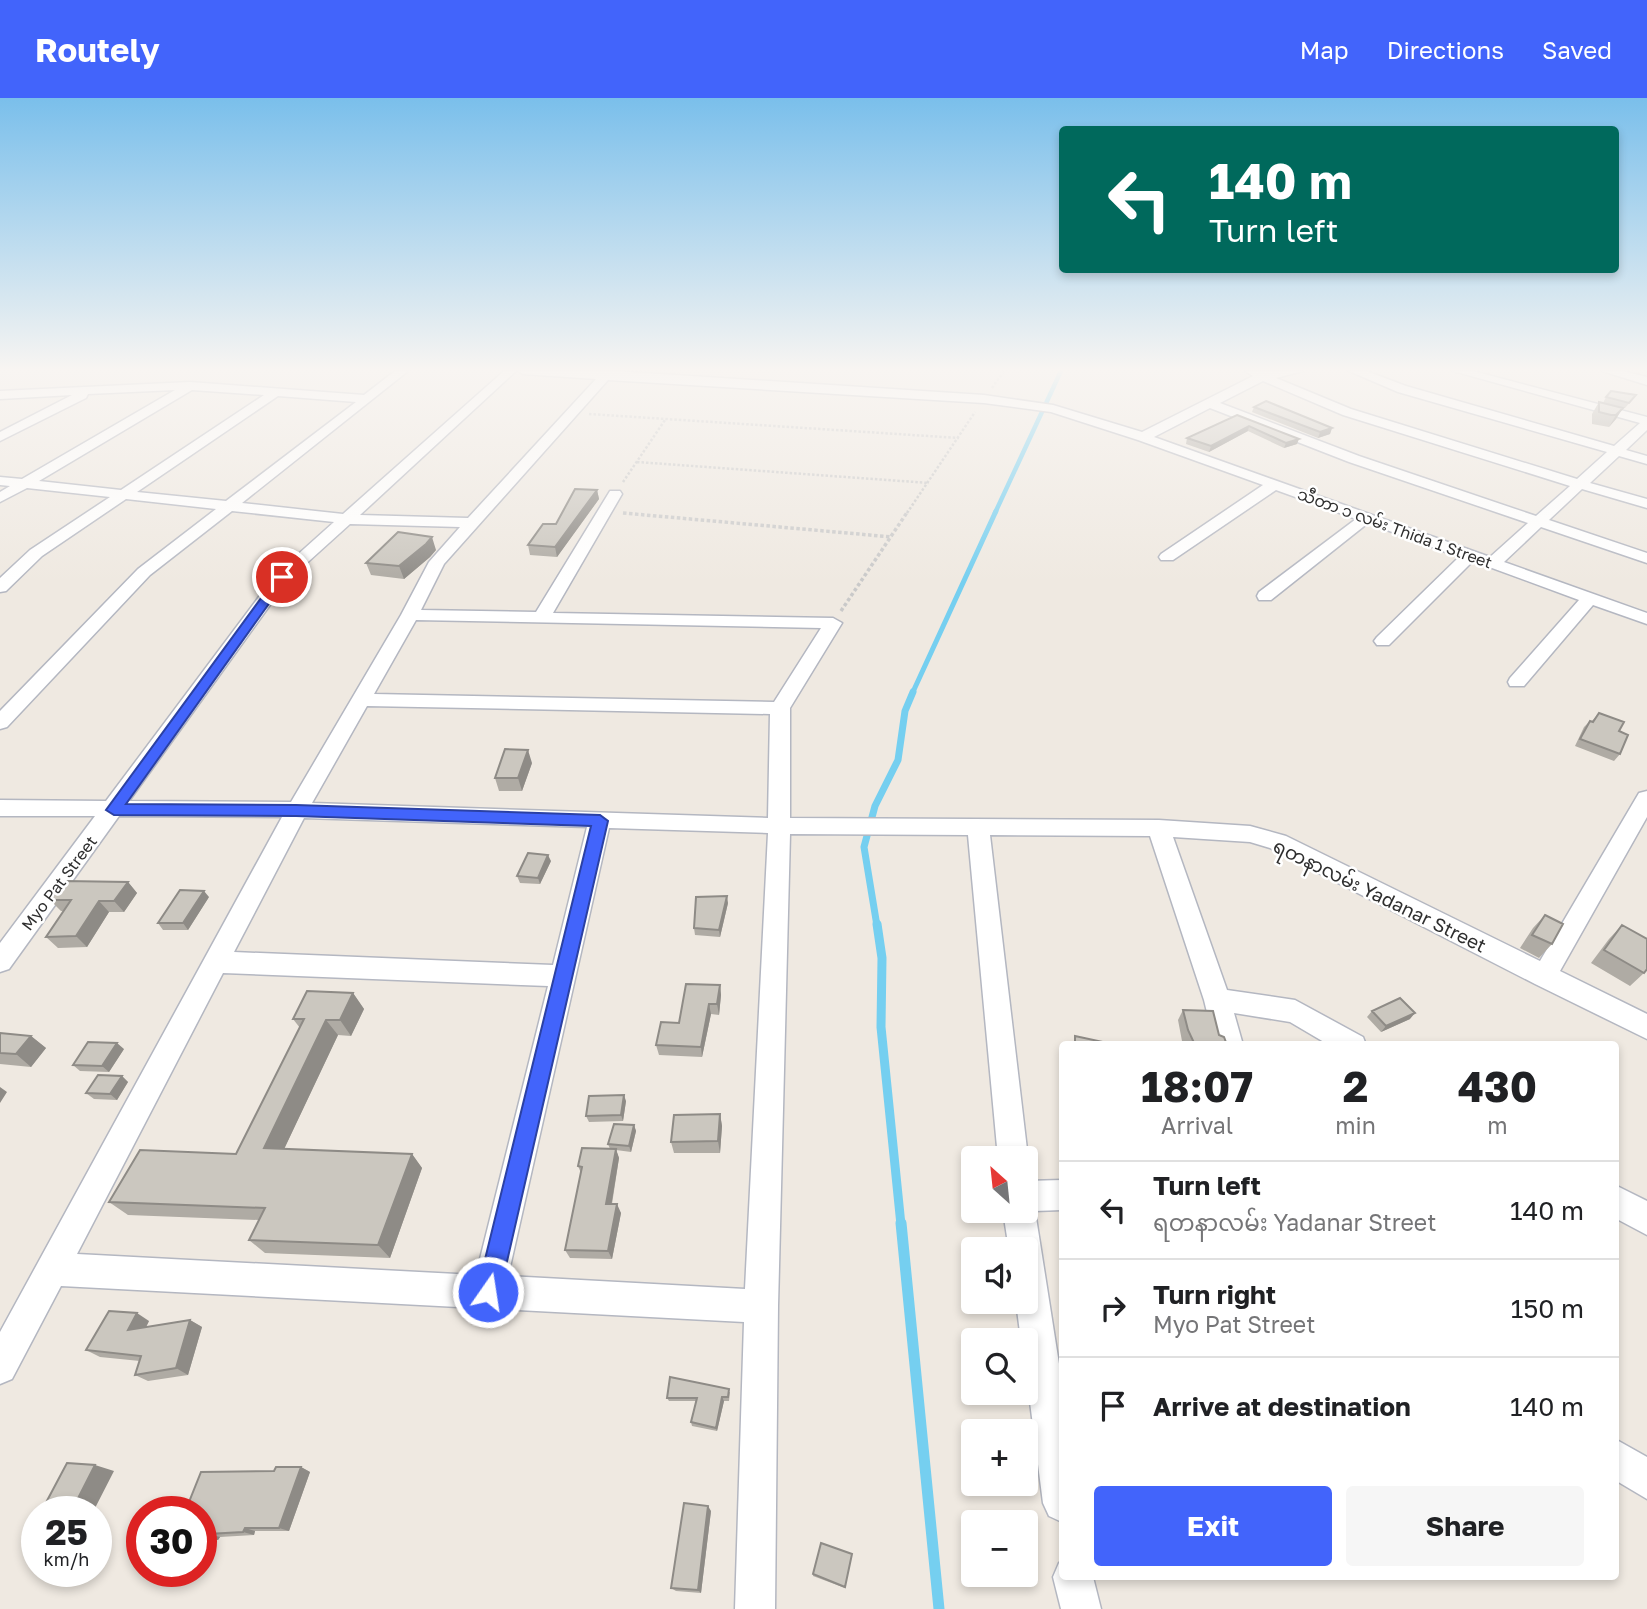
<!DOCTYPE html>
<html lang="en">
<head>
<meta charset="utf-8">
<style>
	body { margin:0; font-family:"Golos Text","Noto Sans Myanmar",sans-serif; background:#f6f6f6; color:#202124; height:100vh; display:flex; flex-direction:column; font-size:26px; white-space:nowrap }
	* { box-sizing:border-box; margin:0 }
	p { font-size:23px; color:#757577 }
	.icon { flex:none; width:38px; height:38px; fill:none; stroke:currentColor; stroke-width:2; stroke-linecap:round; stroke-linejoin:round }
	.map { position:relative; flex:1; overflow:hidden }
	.side { position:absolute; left:1059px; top:943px; width:560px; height:539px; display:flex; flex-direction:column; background:#fff; border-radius:7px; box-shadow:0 4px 10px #0003 }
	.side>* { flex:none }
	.top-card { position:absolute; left:1059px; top:28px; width:560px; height:147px; border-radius:7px; box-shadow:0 4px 10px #0003; background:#00695c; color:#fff; overflow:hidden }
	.needle { width:46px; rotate:333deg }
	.fabs { position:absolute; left:961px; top:1048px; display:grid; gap:14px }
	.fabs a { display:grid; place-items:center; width:77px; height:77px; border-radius:7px; background:#fff; box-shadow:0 4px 10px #0003; font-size:35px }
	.speed { position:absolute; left:21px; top:1398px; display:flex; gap:14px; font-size:35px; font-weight:700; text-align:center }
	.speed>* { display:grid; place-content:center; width:91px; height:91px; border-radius:50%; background:#fff; box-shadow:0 4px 10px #0003; line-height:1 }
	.speed small { font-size:18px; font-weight:400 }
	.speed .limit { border:10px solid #d22; background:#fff; color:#111 }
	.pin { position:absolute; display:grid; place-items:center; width:60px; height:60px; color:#fff; margin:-30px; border:4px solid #fff; border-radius:50%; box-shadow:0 2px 7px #0007 }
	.me { position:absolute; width:77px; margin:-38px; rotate:13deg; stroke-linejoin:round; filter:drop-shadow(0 0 5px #0008) }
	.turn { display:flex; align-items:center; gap:24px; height:147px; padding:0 35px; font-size:32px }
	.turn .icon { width:91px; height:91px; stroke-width:2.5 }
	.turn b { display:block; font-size:49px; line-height:60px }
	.eta { display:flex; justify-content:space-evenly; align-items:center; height:119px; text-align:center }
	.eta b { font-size:42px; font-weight:700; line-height:49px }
	.primary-button { display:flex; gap:14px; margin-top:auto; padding:14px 35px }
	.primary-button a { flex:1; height:80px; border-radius:7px; background:#4264fb; color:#fff; font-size:28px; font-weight:700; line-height:80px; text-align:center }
	.primary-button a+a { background:#f6f6f6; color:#202124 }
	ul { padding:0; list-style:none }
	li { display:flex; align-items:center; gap:21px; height:98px; padding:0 35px; border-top:2px solid #e0e0e0 }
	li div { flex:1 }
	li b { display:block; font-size:26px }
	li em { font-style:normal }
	header { display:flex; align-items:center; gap:42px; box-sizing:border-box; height:98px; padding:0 35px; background:#4264fb; color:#fff }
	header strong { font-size:33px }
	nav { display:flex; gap:38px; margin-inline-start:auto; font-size:24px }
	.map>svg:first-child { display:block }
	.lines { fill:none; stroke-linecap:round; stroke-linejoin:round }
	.stream-far4 { stroke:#75cff0; stroke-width:4.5 }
	.stream-far3 { stroke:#75cff0; stroke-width:5 }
	.stream-far2 { stroke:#75cff0; stroke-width:7 }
	.stream-far1 { stroke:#75cff0; stroke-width:9 }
	.stream { stroke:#75cff0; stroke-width:11 }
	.street-casing { stroke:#b4b7c1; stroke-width:3 }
	.path-far1 { stroke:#c9c9c9; stroke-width:2.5; stroke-dasharray:2.5 2; stroke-linecap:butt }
	.path { stroke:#c9c9c9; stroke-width:3.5; stroke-dasharray:3.5 2.5; stroke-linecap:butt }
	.street { fill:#fff; fill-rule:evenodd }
	.wall { fill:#afaba4 }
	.shaded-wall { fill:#8e8b86 }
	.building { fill:#cbc7bf; stroke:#8e8b86; stroke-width:2 }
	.route { fill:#4264fb; stroke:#2b41a3; stroke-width:2 }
	.labels { text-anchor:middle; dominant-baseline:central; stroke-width:5; stroke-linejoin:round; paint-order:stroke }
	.far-street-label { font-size:16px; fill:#2e2e2e; stroke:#fff }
	.street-label { font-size:19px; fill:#2e2e2e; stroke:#fff }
</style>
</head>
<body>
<header>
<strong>Routely</strong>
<nav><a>Map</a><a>Directions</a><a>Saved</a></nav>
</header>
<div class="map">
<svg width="1647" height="1511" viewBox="0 0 1647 1511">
	<rect width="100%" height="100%" fill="#efe9e1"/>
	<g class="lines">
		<!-- stream-far4 -->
		<path class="stream-far4" d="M995,415l66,-142"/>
		<!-- stream-far3 -->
		<path class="stream-far3" d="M912,596l84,-183"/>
		<!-- stream-far2 -->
		<path class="stream-far2" d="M877,828l-13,-79 11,-41 23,-46 7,-49 8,-19"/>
		<!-- stream-far1 -->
		<path class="stream-far1" d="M877,826l5,34 -1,69 20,198"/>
		<!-- stream -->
		<path class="stream" d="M901,1125l38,386"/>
		<!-- street casing -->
		<g class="street-casing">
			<path id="street" d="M395,273h13l-166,132 101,11 161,-143h12l-156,144 108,3 128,-139 -73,-5 -5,-3h96l370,24 69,10 89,27 111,-56 -8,-5h58l-27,7 75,31 226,70 30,-27 -209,-60 -49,-21h17l40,15 208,60 26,-23 -187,-52h20l174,46v13l-21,20 21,6v8l-28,-8 -29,27 57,16v9l-65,-19 -33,31 98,33v10l-106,-36 -37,35 143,51v11l-54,-19 -69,81h-14l-2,-4 2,-4 69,-78 -106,-39 -84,84h-12l-3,-4 3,-4 82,-80 -91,-34 -97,77h-12l-2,-4 2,-4 97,-73 -80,-29 -103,70h-12l-2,-3 2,-3 102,-69 -125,-45 -87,-28 -67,-9 -376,-23 -164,184 -23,46 115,2 74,-121h10l2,3 -69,119 280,5 9,5 -52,85v110l369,2 91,6 36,10 254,125 99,-168 8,-2v26l-87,154 87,43v25l-112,-55 -265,-136 -20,-6 -77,-5 54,153 68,10 68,37 3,8h-37l-39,-23 -56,-9 9,32h-28l-11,-45 -54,-164 -160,-1 38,323 -2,6v-6h-28l-30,-323 -178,-1 -12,472 -3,303h-40l9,-287 -683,-36 -49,93 -12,5v-52l282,-515 -163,-1 -110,153 -9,3v-29l95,-127h-95v-16l106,1 170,-227 58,-52 -102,-11 -82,64 -143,152 -7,2v-18l138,-142 78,-60 -90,-10 -84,57 -36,35 -6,1v-14l30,-28 80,-53 -83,-9 -27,14v-10l10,-6 -10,-1v-8l22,2 153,-89 -87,4 -2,4 -86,43v-9l72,-37 -72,4v-8l190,-9 174,13zM1263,283l80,34 227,71 -34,30 -177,-60 -139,-53zM192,292l72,5 -143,95 -82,-9zM278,298l78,6 -130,99 -89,-9zM1210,310l139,54 179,61 -38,34 -336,-120zM350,426l110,3 -31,35 -28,53 -110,187 -162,-1 159,-221zM416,522l405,8 -47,74 -400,-8zM367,608l403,8 -2,104 -456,-15zM304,720l283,9 -34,138 -319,-13zM609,730l159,5 -23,456 -237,-13zM223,875l325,13 -72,289 -399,-21z
				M1602,273h21l24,6v8z
				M1062,1082v30l-27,1 27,172v139l-13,-6 -6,-13 -17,-132v-31h-5l-5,-38h10v-52h-17l-6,-39h23v-30z
				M1615,1087l32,16v34l-32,-17z
				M1615,1341l32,18v42l-32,-19z
				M1062,1464v15h31l8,32h-40l-8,-32 6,-14z"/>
		</g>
		<!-- path-far1 -->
		<path class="path-far1" d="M992,290l12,-17
			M589,316l370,24
			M637,364l292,21
			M623,384l42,-62
			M907,415l68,-101"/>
		<!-- path -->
		<path class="path" d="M623,415l269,24
			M841,513l67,-100"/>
		<!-- street -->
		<use href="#street" class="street"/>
	</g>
	<!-- wall -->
	<path class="wall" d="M1606,299l26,3 -7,8h-3l-6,11 -7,8 -17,-3v-10l7,-12 22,5 -18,-4z
		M1254,309l78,21 -2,6 -12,4 -66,-26z
		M1237,317l60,29 -13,4 -36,-17 -39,21 -23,-8 1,-6z
		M597,392l2,9 -42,58 -27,-2 -2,-10 28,-21z
		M436,452l-6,7 -26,22 -33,-4 -5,-12z
		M1599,615l20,18 1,23 -6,7 -39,-15 9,-19 6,-6h2z
		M532,665l-10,28h-23l-4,-13z
		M551,763l-11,23 -20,-1 -3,-7z
		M128,784l9,11 -13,19h-15l-22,35 -29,1 -12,-11 18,-26h-3l-11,-11z
		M209,799l-21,33h-25l-5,-7z
		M728,805l-8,34 -25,-2 -1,-7z
		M1545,817l7,29 -13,14 -19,-10 13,-20z
		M1622,827l22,48 -14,13 -39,-23 18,-24z
		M720,887l1,10 -2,20 -8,-1 -9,43 -43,-2 -3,-10z
		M353,895l11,16 -13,27 -13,-1 -54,114 128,5 10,14 -32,90 -125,-5 -16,-13 10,-20 -131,-5 -19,-13 127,-48 64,-126 -7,-9z
		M1183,912l36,25 8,10h-43l-2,-4 -4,-21z
		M1372,913l38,8 -29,13 -14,-15z
		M0,935l31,3 15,12 -15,19 -31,-3z
		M124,951l-15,23 -29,-1 -7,-6z
		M122,978l6,6 -11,18 -23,-1 -8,-6z
		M626,1003l-3,20 -34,1 -3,-6z
		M720,1016l2,12 -2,27h-46l-3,-11z
		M634,1027l2,6 -5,21 -15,-2 3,8 -7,46 9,9 -9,46 -42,-1 -5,-8 16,-77 -3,-7 32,-17 -2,-5z
		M190,1222l12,7 -14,48 -40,6 -13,-6 5,-14 -40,-4 -14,-7 63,-29 -3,6z
		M730,1294l-1,9h-5l-7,30 -25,-5 -1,-4 5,-21h-27l-2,-3z
		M301,1369l9,5 -21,59h-34l-1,4 -34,2 -2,3h-17v-28l73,-41z
		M711,1413l-10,82 -25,-2 -5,-3z
		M852,1456l-7,34 -32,-12v-2z"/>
	<!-- shaded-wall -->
	<path class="shaded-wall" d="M1623,310l-7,11 -7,8 7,-12z
		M1249,328l-1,5 -39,21 2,-6z
		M1332,330l-2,6 -12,4 2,-6z
		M1299,341l-2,5 -13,4 2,-5z
		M597,392l2,9 -42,58 -2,-10z
		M432,439l4,13 -6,7 -26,22 -5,-13z
		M528,652l4,13 -10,28 -4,-13z
		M548,757l3,6 -11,23 -2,-6z
		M128,784l9,11 -13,19 -10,-11z
		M204,793l5,6 -21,33 -5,-7z
		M727,798l1,7 -8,34 -1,-7z
		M99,803l10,11 -22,35 -11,-11z
		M720,887l1,10 -2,20 -2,-11z
		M353,895l11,16 -13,27 -11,-16z
		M709,906l2,10 -9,43 -1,-10z
		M1415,915l-5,6 -29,13 5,-6z
		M326,922l12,15 -60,127 -14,-14z
		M31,938l15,12 -15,19 -15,-13z
		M117,945l7,6 -15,23 -7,-6z
		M122,978l6,6 -11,18 -7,-6z
		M0,989l7,5 -7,11z
		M624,997l2,6 -3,20 -2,-6z
		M720,1016l2,12 -2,27 -2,-12z
		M634,1027l2,6 -5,21 -2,-6z
		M616,1051l3,9 -9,55 -4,-9z
		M412,1056l10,14 -32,90 -12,-13z
		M617,1106l4,9 -9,46 -4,-8z
		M137,1215l12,8 -8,16 -13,-7z
		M190,1222l12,7 -14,48 -12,-7z
		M722,1299l2,4 -7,30 -1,-3z
		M95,1367l19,6 -21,41h-22z
		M301,1369l9,5 -21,59 -10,-3z
		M708,1408l3,5 -10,82 -3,-3z
		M245,1430l10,3 -1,4 -11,-3z
		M208,1436l12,3 -2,3 -11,-3z"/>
	<!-- building -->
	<path class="building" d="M1611,293l25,4 -7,8 -23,-6z
		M1266,303l66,27 -12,4 -66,-25z
		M1599,304l24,6 -7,7h-5l-12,-3z
		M1237,317l62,24 -13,4 -37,-17 -38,20 -24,-8z
		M575,391l22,1 -42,57 -27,-2 15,-21h13z
		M398,434l34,5 -6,7 -27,22 -33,-3z
		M1599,615l25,9 -5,9 9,4 -8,19 -40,-15 10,-18 3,1z
		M505,651l23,1 -10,28h-23z
		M528,755l20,2 -10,23 -21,-2z
		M65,783l63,1 -14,19h-15l-23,35 -30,1 25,-37h-21z
		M180,792l24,1 -21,32h-25z
		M727,798l-8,34 -25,-2 2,-31z
		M1545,817l18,9 -11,20 -20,-9z
		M1622,827l25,14v30l-3,4 -40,-23z
		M686,886l34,1 -3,19h-8l-8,43 -45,-2 5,-23 18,1z
		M307,893l46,2 -13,27h-14l-62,128 148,6 -34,91 -129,-5 16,-32 -156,-6 31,-52 96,4 68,-135h-11z
		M1400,900l15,15 -29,13 -14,-15z
		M1183,912l30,1 6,24 5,2 3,8h-32l-7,-15z
		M0,935l31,3 -15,18 -16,-1z
		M1075,938l28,6v3h-28z
		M88,944l29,1 -15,23 -29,-1z
		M98,977l24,1 -12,18 -24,-1z
		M624,997l-3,20 -35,1 3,-20z
		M720,1016l-2,27 -47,1 3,-27z
		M614,1026l20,1 -5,21 -21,-2z
		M582,1050l34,1 -10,55h11l-9,47 -43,-1 17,-83 -4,-1z
		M109,1213l28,2 -9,17 62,-10 -14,48 -41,7 6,-19 -55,-6z
		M670,1279l59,12 -1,8h-6l-6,31 -25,-6 6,-24h-30z
		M67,1365l28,2 -24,47h-30z
		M276,1369h25l-22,61h-34l-2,4 -35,2 -1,3h-6v-25h-16l16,-40 73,-1z
		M684,1405l24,3 -10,84 -27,-2z
		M821,1445l31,11 -7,33 -32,-13z"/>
	<!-- sky -->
	<linearGradient id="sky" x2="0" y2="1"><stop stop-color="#7abfeb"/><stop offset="0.56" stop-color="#f8f5f2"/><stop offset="1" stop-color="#f8f5f2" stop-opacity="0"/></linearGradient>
	<rect width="1647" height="485" fill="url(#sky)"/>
	<!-- route -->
	<path class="route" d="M282,476l6,3 -162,227 170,1 304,10 8,6 -108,471 -3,8 -9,3 -8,-3 -3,-8 114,-466 -295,-10 -182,-1 -8,-5 172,-235z"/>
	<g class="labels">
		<!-- far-street labels -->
		<g class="far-street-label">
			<text transform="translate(1395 430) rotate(20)">သီတာ ၁ လမ်း Thida 1 Street</text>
			<text transform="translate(59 785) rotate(-53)">Myo Pat Street</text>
		</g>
		<!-- street labels -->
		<g class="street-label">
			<text transform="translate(1380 797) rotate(26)">ရတနာလမ်း Yadanar Street</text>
		</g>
	</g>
</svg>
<div class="fabs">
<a><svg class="needle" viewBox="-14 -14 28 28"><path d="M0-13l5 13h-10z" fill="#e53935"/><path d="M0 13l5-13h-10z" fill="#757577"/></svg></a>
<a><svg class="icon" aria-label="sound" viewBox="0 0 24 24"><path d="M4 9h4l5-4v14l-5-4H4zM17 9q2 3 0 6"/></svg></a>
<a><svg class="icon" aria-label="search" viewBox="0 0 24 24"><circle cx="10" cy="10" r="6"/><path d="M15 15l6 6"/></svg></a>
<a>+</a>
<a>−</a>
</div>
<div class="speed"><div>25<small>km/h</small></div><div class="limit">30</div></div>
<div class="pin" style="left:282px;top:479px;background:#d93025"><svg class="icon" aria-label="arrive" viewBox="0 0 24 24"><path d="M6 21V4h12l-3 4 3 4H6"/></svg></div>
<svg class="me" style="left:488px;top:1194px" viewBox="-20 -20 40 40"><circle r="17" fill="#4264fb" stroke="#fff" stroke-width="3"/><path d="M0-11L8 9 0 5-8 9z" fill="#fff"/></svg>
<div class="top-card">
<div class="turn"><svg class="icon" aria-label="left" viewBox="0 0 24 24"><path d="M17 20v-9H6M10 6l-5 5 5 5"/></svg><div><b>140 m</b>Turn left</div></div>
</div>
<section class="side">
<div class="eta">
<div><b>18:07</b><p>Arrival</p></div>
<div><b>2</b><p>min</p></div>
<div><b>430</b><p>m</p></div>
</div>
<ul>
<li><svg class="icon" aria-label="left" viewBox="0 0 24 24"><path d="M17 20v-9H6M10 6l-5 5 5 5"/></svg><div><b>Turn left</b><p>ရတနာလမ်း Yadanar Street</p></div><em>140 m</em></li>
<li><svg class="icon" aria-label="right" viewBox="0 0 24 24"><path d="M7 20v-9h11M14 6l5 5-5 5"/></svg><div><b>Turn right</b><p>Myo Pat Street</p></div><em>150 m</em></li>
<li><svg class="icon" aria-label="arrive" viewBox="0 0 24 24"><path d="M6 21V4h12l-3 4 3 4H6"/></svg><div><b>Arrive at destination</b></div><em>140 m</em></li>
</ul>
<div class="primary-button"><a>Exit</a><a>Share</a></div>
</section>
</div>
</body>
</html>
